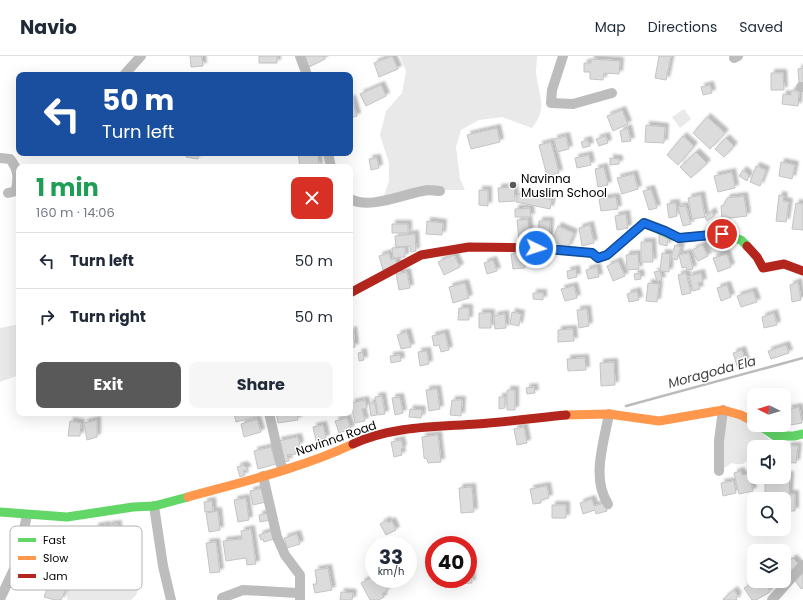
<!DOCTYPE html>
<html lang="en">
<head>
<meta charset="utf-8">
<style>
	body { margin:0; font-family:Poppins,sans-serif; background:#f6f6f7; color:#1f2937; height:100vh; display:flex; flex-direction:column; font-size:15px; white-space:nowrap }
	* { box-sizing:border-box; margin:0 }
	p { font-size:13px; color:#747a83 }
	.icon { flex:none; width:22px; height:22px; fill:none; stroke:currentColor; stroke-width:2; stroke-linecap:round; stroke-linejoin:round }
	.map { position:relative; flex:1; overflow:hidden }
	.panel { position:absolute; left:16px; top:108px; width:337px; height:252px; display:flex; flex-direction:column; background:#fff; border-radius:8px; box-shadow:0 4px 16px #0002 }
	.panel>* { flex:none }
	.hud { position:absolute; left:16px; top:16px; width:337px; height:84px; border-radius:8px; box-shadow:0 4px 16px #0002; background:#1a4fa0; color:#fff; overflow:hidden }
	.needle { width:26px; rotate:275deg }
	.tools { position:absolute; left:747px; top:332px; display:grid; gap:8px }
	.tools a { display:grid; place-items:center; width:44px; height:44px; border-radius:8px; background:#fff; box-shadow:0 4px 16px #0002; font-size:20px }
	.speed { position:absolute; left:365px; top:480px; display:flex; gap:8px; font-size:20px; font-weight:700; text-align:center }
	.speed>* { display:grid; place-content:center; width:52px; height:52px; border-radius:50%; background:#fff; box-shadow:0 4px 16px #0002; line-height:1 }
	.speed small { font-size:10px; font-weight:400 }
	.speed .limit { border:6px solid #d22; background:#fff; color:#111 }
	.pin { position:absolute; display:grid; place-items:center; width:34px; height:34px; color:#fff; margin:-17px; border:2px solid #fff; border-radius:50%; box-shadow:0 1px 4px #0007 }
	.me { position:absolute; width:44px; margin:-22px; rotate:94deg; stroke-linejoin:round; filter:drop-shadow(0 0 3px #0008) }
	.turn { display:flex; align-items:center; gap:14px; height:84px; padding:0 20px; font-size:18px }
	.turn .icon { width:52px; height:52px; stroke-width:2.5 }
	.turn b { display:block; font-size:28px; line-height:34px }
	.round { display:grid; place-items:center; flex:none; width:42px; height:42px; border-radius:8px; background:#f6f6f7 }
	.headline { display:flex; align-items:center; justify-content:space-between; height:68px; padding:0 20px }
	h1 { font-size:24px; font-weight:700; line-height:30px; color:#1e9e55 }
	.button { display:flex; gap:8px; margin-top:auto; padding:8px 20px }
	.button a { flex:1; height:46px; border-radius:8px; background:#595959; color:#fff; font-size:16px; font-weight:700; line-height:46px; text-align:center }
	.button a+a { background:#f6f6f7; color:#1f2937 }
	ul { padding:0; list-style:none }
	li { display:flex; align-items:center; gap:12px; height:56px; padding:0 20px; border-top:1px solid #e0e1e3 }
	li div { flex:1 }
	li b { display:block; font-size:15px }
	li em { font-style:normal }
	header { display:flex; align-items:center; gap:24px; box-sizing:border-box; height:56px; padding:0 20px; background:#fff; border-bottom:1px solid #e0e1e3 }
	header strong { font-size:19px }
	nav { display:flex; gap:22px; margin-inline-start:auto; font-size:14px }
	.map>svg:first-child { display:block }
	.green { fill:#e9e9e9 }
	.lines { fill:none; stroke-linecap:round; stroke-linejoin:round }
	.stream { stroke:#bbb; stroke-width:2.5 }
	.building { fill:#dcdcdc; stroke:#c4c4c4; filter:url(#shadow) }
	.street { stroke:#bdbdbd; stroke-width:10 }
	.fast { stroke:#63d668; stroke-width:9 }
	.slow { stroke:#ff974d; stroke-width:9 }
	.jam { stroke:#b3261e; stroke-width:9 }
	.route-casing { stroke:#114b97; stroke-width:10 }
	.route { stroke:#1a73e8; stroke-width:7 }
	.poi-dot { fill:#595959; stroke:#fff; stroke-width:1.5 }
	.labels { text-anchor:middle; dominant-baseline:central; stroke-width:3; stroke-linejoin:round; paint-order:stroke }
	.poi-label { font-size:12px; fill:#000; stroke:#fff; text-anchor:start }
	.street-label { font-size:12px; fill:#000; stroke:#fff }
	.water-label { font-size:13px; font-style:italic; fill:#3f3f3f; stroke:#fff }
	.key { fill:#fff; stroke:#b2b2b2; stroke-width:1 }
	.key-label { font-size:11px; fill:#000 }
</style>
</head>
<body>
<header>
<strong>Navio</strong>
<nav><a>Map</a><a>Directions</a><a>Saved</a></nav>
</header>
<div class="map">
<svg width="803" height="544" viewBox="0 0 803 544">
	<defs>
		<filter id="shadow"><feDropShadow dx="3.5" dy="-3.5" stdDeviation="1" flood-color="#0004"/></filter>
	</defs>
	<rect width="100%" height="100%" fill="#fff"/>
	<!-- green -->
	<path class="green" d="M400,0h137c0,5 -1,11 -1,16 2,23 13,35 -4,56l-30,-11 -23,3 -18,10 -5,17 4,32 5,11h-37l-46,11 7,-20v-18l-9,-28 6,-24 16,-18 4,-22z
		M684,53l7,10 -11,9 -8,-11z
		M19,268v51l-19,7v-54z
		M723,354l18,5 30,26 -8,6h-9v3h-3v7c-6,7 -10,9 -19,6l-13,8z
		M99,489c15,2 36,4 38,22 1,7 1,12 3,19l-4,9 -5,5h-64l1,-15 -6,-6 -3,-9 9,-14 18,-9z"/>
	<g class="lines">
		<!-- stream -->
		<path class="stream" d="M626,350l177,-48"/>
	</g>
	<!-- building -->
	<path class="building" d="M190,0h12l1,10 -12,1z
		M259,0h18v7h-18z
		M306,0h17l2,3 -16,8 -6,-10z
		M392,0l6,13 -19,8 -5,-14z
		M659,0h12l-5,24 -11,-2z
		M591,3l29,2 -1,13 -15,-1 -1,7 -13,-1v-7h-6v-9h7z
		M803,12v15h-4l-1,-14z
		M771,17h12l1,17h-13z
		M381,29l5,11 -20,10 -6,-12z
		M710,29l2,8 -9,2 -2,-8z
		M791,35h8l-1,15 -16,-2 1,-10 8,1z
		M350,43h2l5,17 -7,2z
		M622,54l6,14 -15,7 -6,-15z
		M707,61l18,16 -15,16 -17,-16z
		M646,69l19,2 -1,16 -19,-1z
		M497,72l3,14 -29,7 -4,-14z
		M628,72l3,13 -9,1 -2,-11z
		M566,80l3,13 -12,3 -3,-13z
		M606,80l2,7 -9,3 -3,-7z
		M683,80l11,10 -16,19 -11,-10z
		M726,82l8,8 -10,11 -9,-8z
		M588,84l2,6 -7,2 -2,-6z
		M551,86l8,31 -12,3 -8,-31z
		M696,96l11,11 -16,15 -11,-11z
		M186,97h13l-1,6 -12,-2z
		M298,97h20l1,14h-19z
		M589,99l2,10 -14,3 -2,-10z
		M377,102l2,10 -8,2 -2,-11z
		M610,102l9,1v5l-9,1z
		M781,106l14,3 -3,14 -13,-3z
		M756,110l10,4 -6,16 -10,-4z
		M604,111l4,18 -10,2 -3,-18z
		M743,114l6,5 -2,6 -8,-5z
		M732,116l3,16 -17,4 -4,-16z
		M634,118l4,15 -16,5 -5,-16z
		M514,131l1,14 -16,1 -1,-14z
		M651,133l6,19 -8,2 -6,-19z
		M479,134h9v16l-9,-1z
		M518,137l34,7 -2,9 -34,-7z
		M701,139l4,22 -13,2 -4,-21z
		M779,139l5,1 -1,5 6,1 -3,20 -10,-1z
		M744,140l3,20 -25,3 -1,-13 3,-1 3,-7z
		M616,141l2,12 -17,2 -2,-12z
		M676,147l1,13 -8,2 -2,-14z
		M796,147l7,1v26l-11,-1z
		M686,150l5,18 -8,2 -5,-19z
		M530,152l1,9h-16v-8z
		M712,155l2,5 -7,5 -2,-4z
		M626,158l2,14 -11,2 -2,-14z
		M528,163l2,20 -11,1 -2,-20z
		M427,165l16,2 -1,12 -16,-1z
		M539,165h11l-1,22 -11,-1z
		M392,168h16v9h-16z
		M590,169l4,18 -12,3 -3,-18z
		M558,170l16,7 -6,15 -16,-7z
		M415,178l1,17 -5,1 -1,-6 -14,1 -1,-11z
		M659,178l9,5 -1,7 -8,-2z
		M641,186h11l1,20h-12z
		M675,189l6,2 -4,13 -6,-2z
		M702,189l6,11 -10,5 -6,-11z
		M405,191v10l-12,1 -1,-10z
		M389,197l2,7 4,-2 3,7 -15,5 -4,-14z
		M524,197l1,15 -12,1 -2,-15z
		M662,197l8,1 -1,18 -9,-1z
		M689,197l4,16 -6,1 -1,-3 -4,1 -3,-13z
		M638,198l1,15 -12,1 -1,-15z
		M727,198l4,13 -13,5 -5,-14z
		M454,199l6,12 -16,8 -6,-13z
		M493,204l4,11 -10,3 -3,-11z
		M618,205l7,15 -12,5 -6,-15z
		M597,211l2,10 -11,2 -2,-9z
		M576,213l1,8 -9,2 -1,-8z
		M660,215l2,9 -5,1 -3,-9z
		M407,216l3,16 -11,2 -3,-16z
		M640,217l1,6 -6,1 -1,-6z
		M686,217l5,20 -9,2 -4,-20z
		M701,217l2,9 -5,1 2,6 -7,2 -4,-15z
		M798,226l3,18 -9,2 -2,-17z
		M465,227l4,15 -16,5 -4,-16z
		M648,227l11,1 -2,18 -11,-1z
		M727,229l4,12 -10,4 -4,-13z
		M574,230l3,12 -12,3 -4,-12z
		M637,235l2,9 -10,2 -2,-8z
		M753,235l4,11 -16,5 -4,-11z
		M533,237h10v7l-10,-1z
		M459,252h10v12h-11z
		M587,253l2,17 -10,2 -2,-18z
		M512,256l9,2 -2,12 -9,-2z
		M479,257h12v15h-12z
		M774,257l3,12 -13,3 -2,-11z
		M505,258l1,14 -11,1 -1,-13z
		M573,273l1,12 -16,1v-12z
		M353,274l2,17 -5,1v-17z
		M407,276l4,15 -10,2 -4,-14z
		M445,277l4,17 -8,2 -2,-7 -5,1 -2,-10z
		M786,289l3,8 -18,6 -3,-8z
		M742,294l5,16 -9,3 -5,-16z
		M427,295l2,13 -9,2 -2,-14z
		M363,296l1,8 -5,1 -1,-8z
		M400,299l1,6 -10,2 -1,-7z
		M585,302l1,12 -18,1 -1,-12z
		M614,306l1,23 -14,1 -1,-23z
		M534,331l1,6 -8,1 -1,-6z
		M437,333l3,20 -11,2 -3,-21z
		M507,334h8v20h-8z
		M382,340l3,18 -7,1 -3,-18z
		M400,341l3,16 -8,2 -3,-17z
		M499,341h6v11l-6,1z
		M365,344l2,8 -5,1 3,12 -10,2 -4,-20z
		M452,344h10l-1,16 -11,-1z
		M369,347h6l2,12 -6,1z
		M799,351l3,16 -11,2 -3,-16z
		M410,353l12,1 -1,8 -12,-1z
		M234,357h20l1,4 -19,5z
		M276,357h21l1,7 -20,3z
		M347,362l4,11 -12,4 -4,-12z
		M257,363l4,13 -17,5 -3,-13z
		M97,364v17l-10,3 -3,-17z
		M70,365l11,2 -1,13h-12z
		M323,369l3,13 -10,3 -3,-14z
		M524,371l3,16 -10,2 -3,-16z
		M438,379l3,27 -13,1 -1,-4 -3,-1 -2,-21z
		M298,381l2,8 -5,3 1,6 -9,1 2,6 -7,1 -4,-21z
		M401,384l2,8 -2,1 1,6 -8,2 -3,-15z
		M788,390h10l-2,17 -12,-1v-11h3z
		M271,391l5,17 -18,5 -4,-18z
		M244,409l4,4 -5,2 2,4 -5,2 -3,-10z
		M741,415l1,4 7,-1 4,17 -14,3 -5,-21z
		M784,419h6l-1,19h6v17h-8l-1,4h-2v-16h-11v-4l-8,-3v-14l19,-1z
		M734,425l2,12 -13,3 -2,-13z
		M547,430l2,12 -8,2v3l-8,1 -3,-15z
		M472,431l2,25 -13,1 -2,-25z
		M263,432l3,14 -13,3 -3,-14z
		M246,442l3,22 -11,2 -4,-22z
		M592,443l2,7 10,-3 3,8 -11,3 -1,-4 -12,4 -3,-11z
		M212,445l1,10 -8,1 -1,-10z
		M552,449h14v13h-14z
		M218,455l2,19 -11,2 -3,-19z
		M269,457l2,7 -11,2 -1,-7z
		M387,464l1,3 4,-2 4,9 -10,5 -6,-11z
		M118,468v13h-10l1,-12z
		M107,469v12h-11l-1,-10z
		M251,473l5,35 -9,1 -1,-7 -20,3 -3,-20 19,-2 -1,-8z
		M271,475l3,8 -10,3 -1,-3 -2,1 -2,-5z
		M297,478l3,10 -13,4 -3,-10z
		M216,486l4,30 -10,1 -4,-30z
		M793,502l6,6 -11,9 -4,-4v-6l2,-2 2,2z
		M468,505h2l2,22 -17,1 -1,-5h14z
		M328,512l4,22 -17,3 -2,-9h4l-2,-14z
		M803,517v15l-2,1 -7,-10z
		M374,520v3h7l7,11 -6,4 2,3 -5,3h-9l-9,-17z
		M755,525h9l6,11 -14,8h-4l-8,-12z
		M49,527l17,6 -5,11h-6l-11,-3z
		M734,534l4,6 -2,2 1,2h-13l-1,-1z
		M341,536l12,1 -1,7h-12z"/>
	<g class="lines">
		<!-- street -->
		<path class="street" d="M300,0l7,19
			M563,0l-11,34 -1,13 22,1 39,-11
			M734,2l4,-2
			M124,19l17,-19
			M801,31h2
			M328,97l3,14
			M0,102l10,1c9,11 8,19 6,32l-8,2
			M350,143c21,11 55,-6 78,-9 4,0 8,1 12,1
			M269,357l12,52 3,4
			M719,415v-30l4,-31
			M263,420l14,61 8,18 15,20v25
			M608,448c-17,-26 -4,-62 1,-90
			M154,450l9,60 8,34
			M222,542l21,-8 54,3 3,-2
			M0,543l17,-36 10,-48
			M772,544l31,-35"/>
		<!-- fast -->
		<path class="fast" d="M536,192l57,5 5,5 9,-3 37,-32 35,15 43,-4 19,6 6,6
			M759,369l16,11h19l9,-2
			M0,456l67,5 66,-10 21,-1 34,-9"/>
		<!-- slow -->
		<path class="slow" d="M566,359l43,-1 50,7 64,-11 18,5 13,7
			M188,441c54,-15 114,-29 165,-53"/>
		<!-- jam -->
		<path class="jam" d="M747,190l10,11 6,11 21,-4 19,7
			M350,237l71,-38 48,-8 67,1
			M353,388c39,-18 82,-17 124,-20 30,-2 59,-6 89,-9"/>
	</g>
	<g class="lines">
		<!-- route casing -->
		<g class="route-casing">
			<path id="route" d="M536,192l56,5 6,5 9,-3 37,-32 21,8 14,7 43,-4"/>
		</g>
		<!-- route -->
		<use href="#route" class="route"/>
	</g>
	<!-- markers -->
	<circle class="poi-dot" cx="513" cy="129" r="4"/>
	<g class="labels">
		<!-- poi labels -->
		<g class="poi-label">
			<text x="521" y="122">Navinna<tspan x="521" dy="14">Muslim School</tspan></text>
		</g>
		<!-- street labels -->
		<g class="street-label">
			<text transform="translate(336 382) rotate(-19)">Navinna Road</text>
		</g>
		<!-- water labels -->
		<g class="water-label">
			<text transform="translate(712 316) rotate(-15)">Moragoda Ela</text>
		</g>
	</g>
	<!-- legend -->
	<rect x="10" y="470" width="132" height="64" rx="6" class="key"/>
	<rect x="18" y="482" width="18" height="4" fill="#63d668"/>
	<rect x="18" y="500" width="18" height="4" fill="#ff974d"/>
	<rect x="18" y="518" width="18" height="4" fill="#b3261e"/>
	<g class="key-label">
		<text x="43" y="488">Fast</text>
		<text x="43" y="506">Slow</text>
		<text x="43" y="524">Jam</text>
	</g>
</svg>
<div class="tools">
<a><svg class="needle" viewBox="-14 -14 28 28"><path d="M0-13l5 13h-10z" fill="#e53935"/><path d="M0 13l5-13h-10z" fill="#747a83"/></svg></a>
<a><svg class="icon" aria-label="sound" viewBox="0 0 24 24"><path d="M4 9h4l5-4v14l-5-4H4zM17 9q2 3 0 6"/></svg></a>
<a><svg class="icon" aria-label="search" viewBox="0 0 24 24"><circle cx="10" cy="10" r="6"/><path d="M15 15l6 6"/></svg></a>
<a><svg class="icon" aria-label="layers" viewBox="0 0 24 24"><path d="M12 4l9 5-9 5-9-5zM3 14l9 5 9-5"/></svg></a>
</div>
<div class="speed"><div>33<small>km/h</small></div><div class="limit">40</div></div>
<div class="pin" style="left:722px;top:178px;background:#d93025"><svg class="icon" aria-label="arrive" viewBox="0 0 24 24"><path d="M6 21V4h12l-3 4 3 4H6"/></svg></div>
<svg class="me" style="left:536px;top:192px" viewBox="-20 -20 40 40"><circle r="17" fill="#1a73e8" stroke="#fff" stroke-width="3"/><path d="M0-11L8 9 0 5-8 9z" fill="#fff"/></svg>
<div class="hud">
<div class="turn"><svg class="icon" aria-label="left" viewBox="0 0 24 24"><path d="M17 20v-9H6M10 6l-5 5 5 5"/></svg><div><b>50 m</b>Turn left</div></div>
</div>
<section class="panel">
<div class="headline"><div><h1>1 min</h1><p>160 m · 14:06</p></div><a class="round" style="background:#d93025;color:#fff"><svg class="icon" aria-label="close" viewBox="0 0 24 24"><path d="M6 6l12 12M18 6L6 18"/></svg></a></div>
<ul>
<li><svg class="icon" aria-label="left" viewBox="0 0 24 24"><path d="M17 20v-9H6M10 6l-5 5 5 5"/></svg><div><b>Turn left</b></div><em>50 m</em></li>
<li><svg class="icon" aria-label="right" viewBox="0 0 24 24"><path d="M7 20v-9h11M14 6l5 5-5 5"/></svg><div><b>Turn right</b></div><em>50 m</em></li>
</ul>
<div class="button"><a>Exit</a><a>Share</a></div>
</section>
</div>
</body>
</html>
